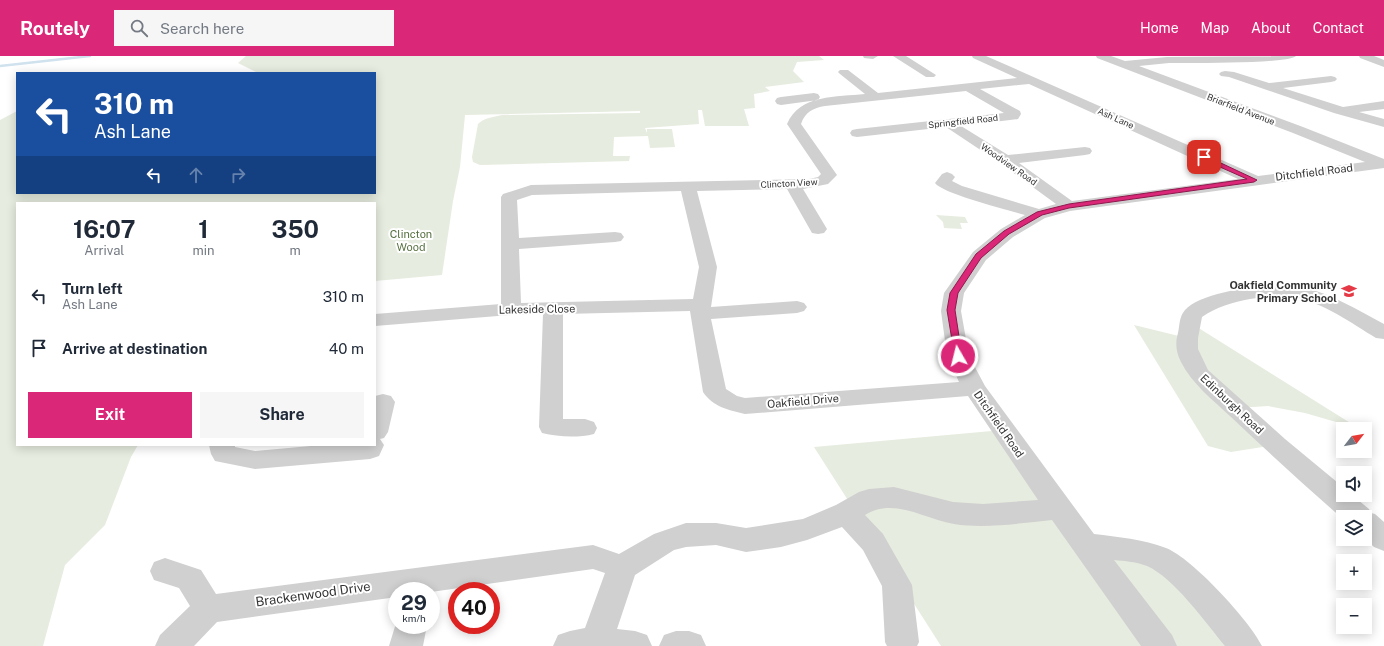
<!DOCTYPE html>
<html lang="en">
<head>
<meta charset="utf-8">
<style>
	body { margin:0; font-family:"Public Sans",sans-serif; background:#f6f6f7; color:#1f2937; height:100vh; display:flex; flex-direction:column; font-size:15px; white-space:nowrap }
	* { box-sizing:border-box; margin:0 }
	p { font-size:13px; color:#747a83 }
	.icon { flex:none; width:22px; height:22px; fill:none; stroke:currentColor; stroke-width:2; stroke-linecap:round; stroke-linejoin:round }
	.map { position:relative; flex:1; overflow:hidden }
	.panel { position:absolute; left:16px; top:146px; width:360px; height:244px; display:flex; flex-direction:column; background:#fff; border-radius:0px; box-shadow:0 2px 10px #0003 }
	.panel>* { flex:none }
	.banner { position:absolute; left:16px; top:16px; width:360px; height:122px; border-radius:0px; box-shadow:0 2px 10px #0003; background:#1a4fa0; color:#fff; overflow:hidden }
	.needle { width:26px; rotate:59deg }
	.controls { position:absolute; left:1336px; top:366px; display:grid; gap:8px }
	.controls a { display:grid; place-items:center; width:36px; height:36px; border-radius:0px; background:#fff; box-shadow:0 2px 10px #0003; font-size:20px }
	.speed { position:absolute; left:388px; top:526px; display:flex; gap:8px; font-size:20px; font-weight:700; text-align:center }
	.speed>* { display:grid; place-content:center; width:52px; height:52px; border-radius:50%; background:#fff; box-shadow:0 2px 10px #0003; line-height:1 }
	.speed small { font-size:10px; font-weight:400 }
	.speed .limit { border:6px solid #d22; background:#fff; color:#111 }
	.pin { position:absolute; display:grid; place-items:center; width:34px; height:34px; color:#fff; margin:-17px; border-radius:8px; box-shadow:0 2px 6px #0006 }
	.me { position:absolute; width:44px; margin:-22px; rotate:352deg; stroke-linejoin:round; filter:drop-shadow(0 0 3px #0008) }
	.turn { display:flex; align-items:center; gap:14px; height:84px; padding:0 12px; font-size:18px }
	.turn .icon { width:52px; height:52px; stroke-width:2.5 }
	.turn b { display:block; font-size:28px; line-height:34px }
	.lanes { display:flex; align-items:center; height:38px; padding:0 12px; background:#0003; justify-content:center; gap:20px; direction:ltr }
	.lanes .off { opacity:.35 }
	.eta { display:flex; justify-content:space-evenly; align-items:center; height:68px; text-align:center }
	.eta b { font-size:24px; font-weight:700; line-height:28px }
	.action { display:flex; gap:8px; margin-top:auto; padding:8px 12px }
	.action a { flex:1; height:46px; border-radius:0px; background:#db2777; color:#fff; font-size:16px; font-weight:700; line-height:46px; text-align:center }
	.action a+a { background:#f6f6f7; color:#1f2937 }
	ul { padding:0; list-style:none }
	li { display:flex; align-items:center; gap:12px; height:52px; padding:0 12px }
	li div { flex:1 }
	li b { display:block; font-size:15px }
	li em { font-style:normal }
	header { display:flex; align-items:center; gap:24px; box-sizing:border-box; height:56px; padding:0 20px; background:#db2777; color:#fff }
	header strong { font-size:19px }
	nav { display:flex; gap:22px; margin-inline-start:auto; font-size:14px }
	.search { width:280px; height:36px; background:#f6f6f7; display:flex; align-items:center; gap:10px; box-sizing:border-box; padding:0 14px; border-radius:0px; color:#747a83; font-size:15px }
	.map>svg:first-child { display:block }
	.green { fill:#e6ecdf }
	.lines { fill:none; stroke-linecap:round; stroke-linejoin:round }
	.stream { stroke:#cfe2ee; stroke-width:2.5 }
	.minor { fill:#d0d0d0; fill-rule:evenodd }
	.route { fill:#db2777; stroke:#8e194d }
	.labels { text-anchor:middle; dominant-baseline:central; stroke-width:4; stroke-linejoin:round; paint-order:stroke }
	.far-street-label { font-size:9px; fill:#333; stroke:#fff }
	.street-label { font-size:11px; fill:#333; stroke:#fff }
	.park-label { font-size:11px; fill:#56703f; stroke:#fff }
	.poi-label { font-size:11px; font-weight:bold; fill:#333; stroke:#fff; text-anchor:end }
	.near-street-label { font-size:13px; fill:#333; stroke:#fff }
</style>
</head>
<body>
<header>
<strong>Routely</strong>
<div class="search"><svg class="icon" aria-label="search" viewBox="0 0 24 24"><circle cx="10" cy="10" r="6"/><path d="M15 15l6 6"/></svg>Search here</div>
<nav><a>Home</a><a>Map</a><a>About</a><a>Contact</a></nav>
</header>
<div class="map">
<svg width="1384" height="590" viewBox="0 0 1384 590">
	<rect width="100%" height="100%" fill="#fff"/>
	<!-- green -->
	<path class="green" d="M246,0h573l5,4 -27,2 -4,9 11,11 -39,5 5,4 -16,3 1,14 -11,1 5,17h-44l-3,-16h-4l1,14 -54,4 2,5v-4h25l3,18 -25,1 -2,-12 -34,1 -1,19h17l-1,5 -149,4 -7,-3 -1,-5 6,-33c6,-6 15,-7 24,-9l138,-2v-2l-175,4 -5,52 -7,34 -11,74 -67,6v-78h-358v242h121l-7,12 -26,68 -40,40 -22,81h-43v-526l17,-9v82h358v-120h-117l-20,-10z
		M936,159l29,2 3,6h-8l2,6 -18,-1 -1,-6z
		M1189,266l171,107 -55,-16 -37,-7 -31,2 39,37 -45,7 -23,-6 -74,-121 53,13z
		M1003,374l84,115 70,12 88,89h-304l-127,-199z"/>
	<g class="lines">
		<!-- stream -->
		<path class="stream" d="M0,10l90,-10"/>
		<!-- minor -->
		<path class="minor" d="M863,0h15l-5,3 -9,-1z
			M893,0h13l30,19 -2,2h-8z
			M972,0h14l272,120 107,-14 -72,-29 -196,-75 -1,-2h15l14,5 42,-4 129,-1c-6,8 -110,7 -127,7 -10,1 -20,2 -30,3l164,61 81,32v9l-314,43 -25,7 -32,19 -27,23 -22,33 -3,18 8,45 16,30 109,148c24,3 49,5 72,14 26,10 84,73 96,98h-37c-19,-23 -51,-68 -78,-80 -10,-4 -22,-5 -33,-6l58,75 5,11h-36l-89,-126c-32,3 -66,9 -98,4 -30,-5 -60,-27 -89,-9l18,19 29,51 7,57 -2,4h-30l-2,-4 -3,-56 -19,-36 -21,-23 -35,13 -26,7 -35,5 -30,-7 -30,2 -12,3 -39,25 -18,54 18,2 12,4 5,11h-99l5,-11 12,-4 15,-3 20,-55 -12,-4 -162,23 -34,-1v6l-180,25 -23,24h-39l5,-11 30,-29 -11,-18 -25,-8 -4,-9 4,-9 11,-4 36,12 15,24 377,-49 26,9 35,-20 32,-11h30l30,5 57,-9 33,-14 23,-13 10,-3 25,-2 59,15 30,2 55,-4 -70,-104 -223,18c-16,-4 -32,-7 -42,-22l-13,-81 -127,3v105h22l9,3 3,6 -3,6c-16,4 -36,3 -52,-1l-3,-6 4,-113 -32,1 -136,11v-12l126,-10v-107l2,-3 28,-9 278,-6 9,-2 3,-3 -34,-50c13,-30 50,-27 78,-30l-25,-20 -2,-2 2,-2h8l30,23 139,-15 -44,-20zM1029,28l209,95 -166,22 -53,-38 66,-8 5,-1 2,-3 -2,-3 -5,-1 -77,8 -47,-29 57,-7 3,-5 -1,-3 -40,-22zM966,35l38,22 -147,16 -5,1 -2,3 2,3 5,1 89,-10 54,36 56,41 -17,5 -77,-23 -10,-5 3,-4 -3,-3 -5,-2 -5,2 -7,9c8,11 74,27 90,32l-24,14 -28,23 -29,41 -3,18 6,45 12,26 -214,16 -8,-2 -11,-7 -15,-70 86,-6 7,-2 3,-4 -3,-4 -7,-2 -86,6 6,-40 -20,-76 90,-2 25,44 6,1 6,-1 3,-4 -24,-40 25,-5 9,-9 -36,-51c4,-12 12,-16 24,-18zM681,135l18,76 -6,32 -172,4 -2,-54 96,-7 6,-1 3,-4 -3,-4 -6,-1 -96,6 -2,-38 15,-5z
			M1359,0h15l10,4v7l-24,-9z
			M1225,15l9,1 35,11 62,-7 4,1 2,2 -2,2 -4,1 -48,6 60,19 41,-6v8l-25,3 25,7v8l-50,-14 -105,-36 -8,-1 -2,-2 2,-2z
			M814,37l4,1 2,3 -2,3 -37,5 -4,-1 -2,-3 2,-3 4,-1z
			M1283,228c38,3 69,23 101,40v15l-8,-1c-25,-15 -53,-36 -83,-41 -14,-2 -29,0 -43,2 -17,3 -34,8 -48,18l-4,21v11l10,21 77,69 58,48v8h9l17,14 2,4 4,1 9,8v29l-10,-4 -9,-8v-22h-22v2c-38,-33 -75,-67 -112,-102 -18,-17 -39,-33 -50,-55 -5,-10 -6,-19 -3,-29 2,-9 1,-16 7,-23 16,-18 76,-25 98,-26z
			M383,338l8,2 4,6 -7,30 -4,6 -4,1 4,6 -5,11 -9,3 -115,10 -40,-8 -4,-7 -2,-9h26v2l20,4 67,-6h53v-49z
			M397,564v5h30l-4,21h-34z
			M676,575h13l12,4 5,11h-47l5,-11z"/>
	</g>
	<!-- route -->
	<path class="route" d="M1202,100h4l51,24 -3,2 -185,26 -27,7 -33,19 -28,24 -23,35 -3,17 7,46 -4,3 -3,-1 -8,-48 3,-17 26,-39 28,-23 33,-19 32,-8 178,-25 -45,-20z"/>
	<!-- icons -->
	<defs>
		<g id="school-bare" transform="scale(1.2)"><path d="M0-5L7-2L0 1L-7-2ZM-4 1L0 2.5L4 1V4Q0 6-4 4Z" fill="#e63946" stroke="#fff" stroke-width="2.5" paint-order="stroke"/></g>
	</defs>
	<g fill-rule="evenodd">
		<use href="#school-bare" x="1349" y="235"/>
	</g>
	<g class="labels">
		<!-- far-street labels -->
		<g class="far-street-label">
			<text transform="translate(1241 53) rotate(21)">Briarfield Avenue</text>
			<text transform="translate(1116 62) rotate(24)">Ash Lane</text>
			<text transform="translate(963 65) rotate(-6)">Springfield Road</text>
			<text transform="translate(1009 108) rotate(35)">Woodview Road</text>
			<text transform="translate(789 127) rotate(-3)">Clincton View</text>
		</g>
		<!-- street labels -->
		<g class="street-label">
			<text transform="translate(1314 116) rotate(-7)">Ditchfield Road</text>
			<text transform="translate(537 253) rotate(-1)">Lakeside Close</text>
			<text transform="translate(803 345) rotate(-5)">Oakfield Drive</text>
			<text transform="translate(1232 348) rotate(43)">Edinburgh Road</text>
			<text transform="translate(999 368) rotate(55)">Ditchfield Road</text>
		</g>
		<!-- park labels -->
		<g class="park-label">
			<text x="411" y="178">Clincton<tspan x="411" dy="13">Wood</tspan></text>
		</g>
		<!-- poi labels -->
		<g class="poi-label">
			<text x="1337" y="229">Oakfield Community<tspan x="1337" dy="13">Primary School</tspan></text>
		</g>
		<!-- near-street labels -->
		<g class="near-street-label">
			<text transform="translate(313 538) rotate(-8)">Brackenwood Drive</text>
		</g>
	</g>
</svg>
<div class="controls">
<a><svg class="needle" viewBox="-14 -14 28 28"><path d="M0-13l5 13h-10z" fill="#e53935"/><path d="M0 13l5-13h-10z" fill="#747a83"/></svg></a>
<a><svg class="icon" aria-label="sound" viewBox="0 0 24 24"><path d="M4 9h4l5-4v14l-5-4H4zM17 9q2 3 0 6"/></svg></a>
<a><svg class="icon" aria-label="layers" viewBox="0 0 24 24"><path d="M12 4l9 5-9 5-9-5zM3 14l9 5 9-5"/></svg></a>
<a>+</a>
<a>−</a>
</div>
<div class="speed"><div>29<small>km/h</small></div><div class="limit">40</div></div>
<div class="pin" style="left:1204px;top:101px;background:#d93025"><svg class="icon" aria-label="arrive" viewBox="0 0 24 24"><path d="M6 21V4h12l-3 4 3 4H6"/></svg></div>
<svg class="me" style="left:958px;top:300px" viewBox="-20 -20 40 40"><circle r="17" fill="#db2777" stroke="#fff" stroke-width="3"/><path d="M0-11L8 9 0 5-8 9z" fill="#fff"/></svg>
<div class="banner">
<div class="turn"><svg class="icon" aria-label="left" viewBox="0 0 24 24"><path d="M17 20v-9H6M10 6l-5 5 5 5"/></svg><div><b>310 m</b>Ash Lane</div></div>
<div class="lanes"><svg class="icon" aria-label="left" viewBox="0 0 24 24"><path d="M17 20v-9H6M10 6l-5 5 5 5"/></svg><svg class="icon off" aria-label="ahead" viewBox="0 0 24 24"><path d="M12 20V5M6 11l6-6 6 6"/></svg><svg class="icon off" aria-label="right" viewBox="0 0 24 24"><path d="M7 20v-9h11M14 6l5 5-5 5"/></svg></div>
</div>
<section class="panel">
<div class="eta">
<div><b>16:07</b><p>Arrival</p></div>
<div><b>1</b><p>min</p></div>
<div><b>350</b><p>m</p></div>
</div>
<ul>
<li><svg class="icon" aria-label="left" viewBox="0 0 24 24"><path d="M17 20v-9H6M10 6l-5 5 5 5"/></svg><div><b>Turn left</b><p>Ash Lane</p></div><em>310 m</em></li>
<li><svg class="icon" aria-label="arrive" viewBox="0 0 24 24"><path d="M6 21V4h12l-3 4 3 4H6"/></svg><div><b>Arrive at destination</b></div><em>40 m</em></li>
</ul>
<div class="action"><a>Exit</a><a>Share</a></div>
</section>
</div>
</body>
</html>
